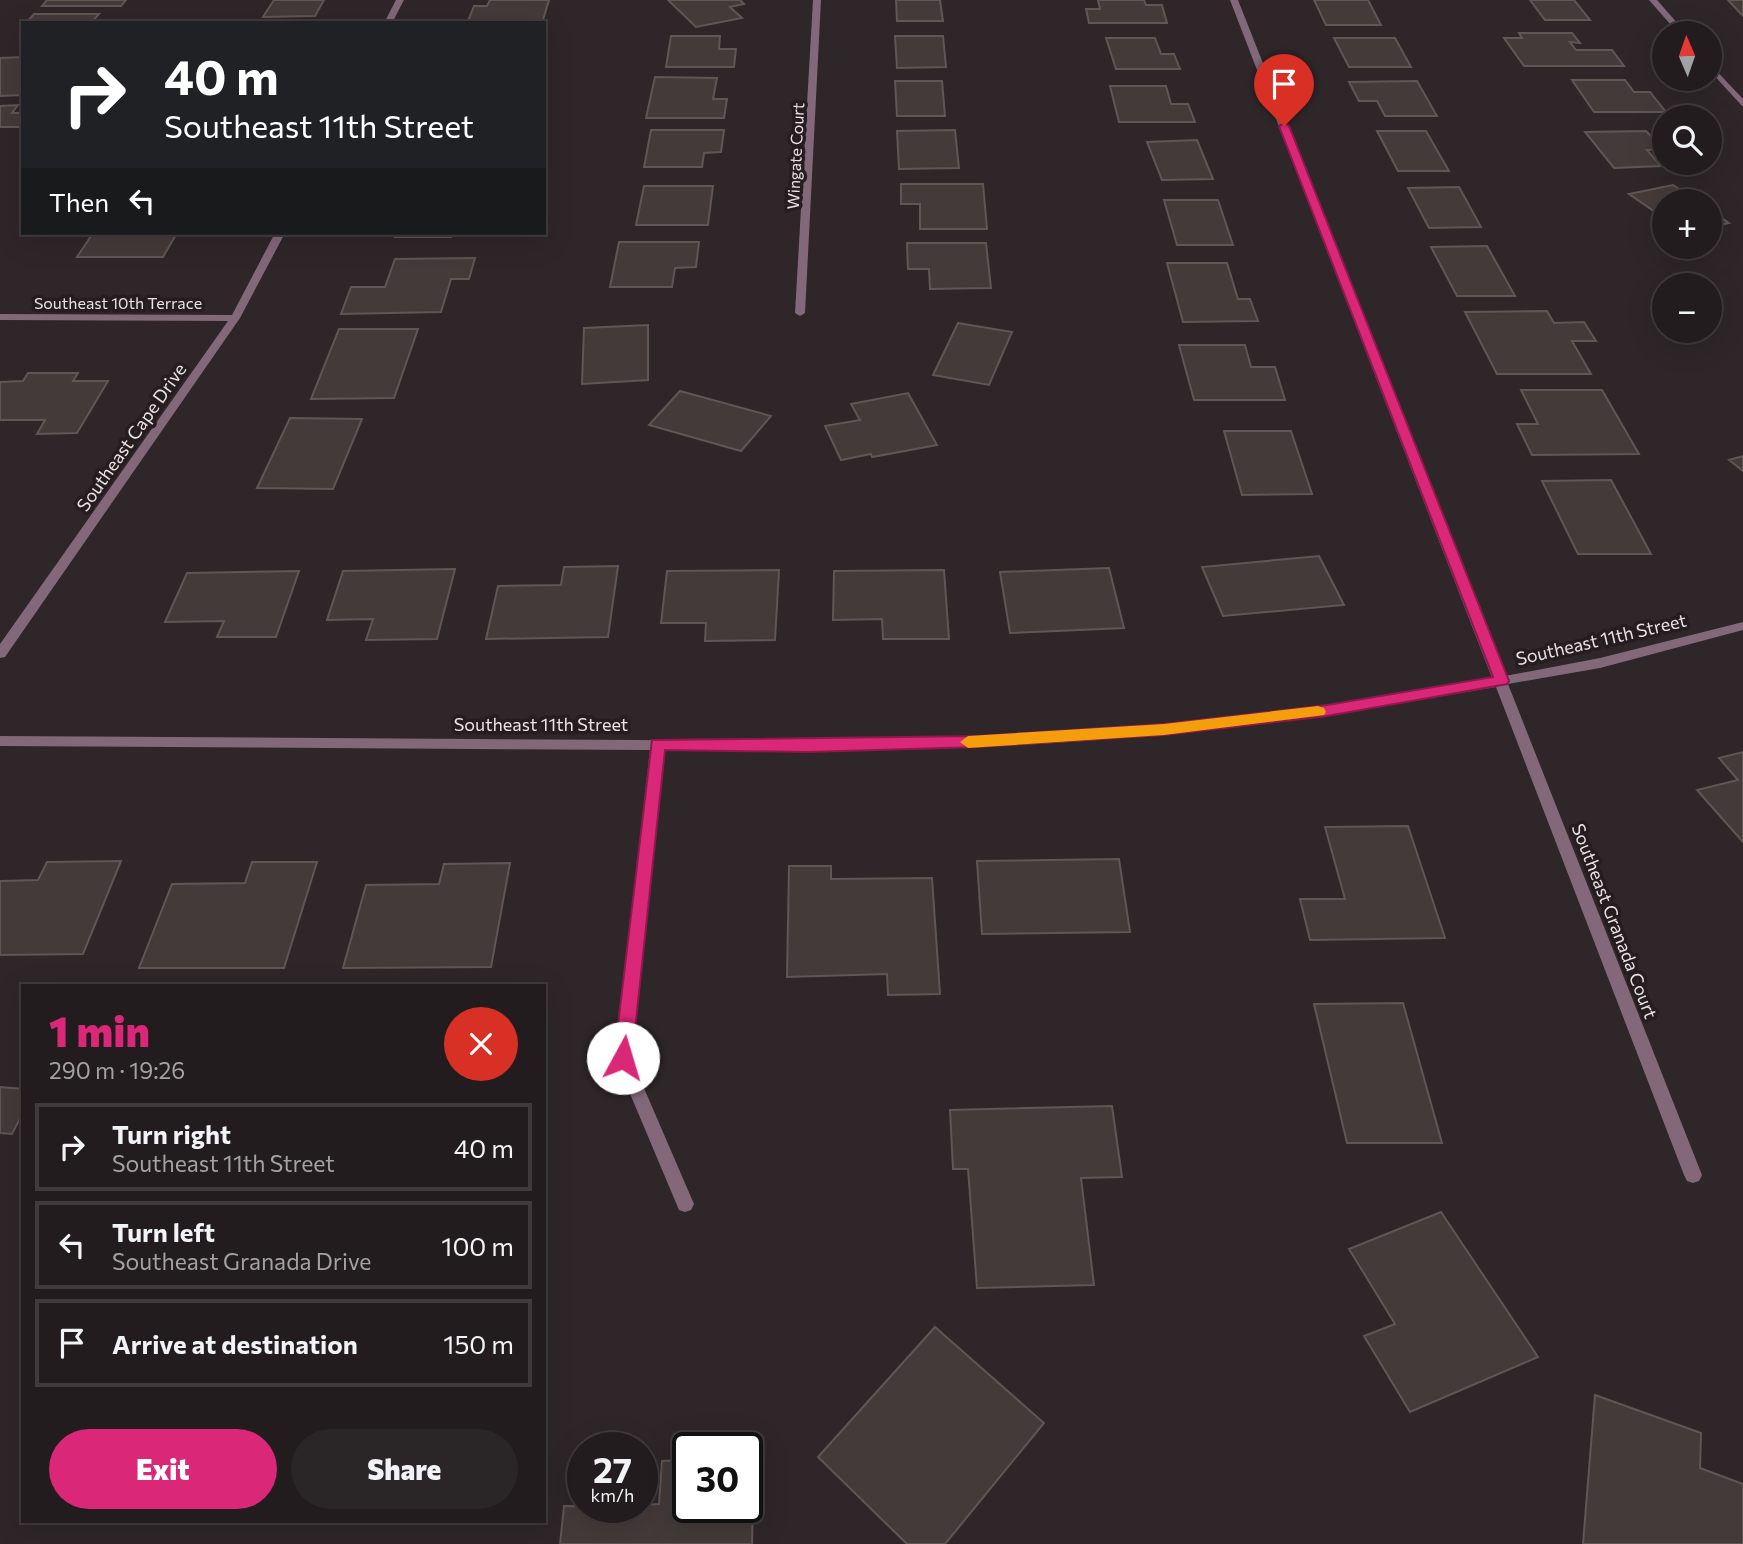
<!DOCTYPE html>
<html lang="en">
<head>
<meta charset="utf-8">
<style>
	body { margin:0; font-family:Commissioner,sans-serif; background:#2a2527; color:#f1f3f6; height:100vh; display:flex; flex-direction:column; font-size:26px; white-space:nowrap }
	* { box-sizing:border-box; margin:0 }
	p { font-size:23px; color:#a2a1a4 }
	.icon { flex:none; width:38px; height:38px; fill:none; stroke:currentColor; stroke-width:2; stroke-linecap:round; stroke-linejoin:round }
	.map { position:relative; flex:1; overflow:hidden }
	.details { position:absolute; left:21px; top:984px; width:525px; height:539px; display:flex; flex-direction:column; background:#221c1e; border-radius:0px; box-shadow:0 7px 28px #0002,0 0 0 2px #3f3a3c }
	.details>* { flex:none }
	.banner { position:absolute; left:21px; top:21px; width:525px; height:214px; border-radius:0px; box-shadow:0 7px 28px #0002,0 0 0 2px #3f3a3c; background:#202124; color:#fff; overflow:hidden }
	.needle { width:46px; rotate:358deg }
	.controls { position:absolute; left:1652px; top:21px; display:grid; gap:14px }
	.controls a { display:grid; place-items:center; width:70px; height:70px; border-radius:50%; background:#221c1e; box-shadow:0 7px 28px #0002,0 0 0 2px #3f3a3c; font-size:35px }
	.speed { position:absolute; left:567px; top:1432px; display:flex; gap:14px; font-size:35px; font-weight:700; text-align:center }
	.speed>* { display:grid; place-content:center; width:91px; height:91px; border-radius:50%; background:#221c1e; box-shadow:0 7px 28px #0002,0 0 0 2px #3f3a3c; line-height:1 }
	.speed small { font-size:18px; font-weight:400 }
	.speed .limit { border:4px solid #111; border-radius:10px; background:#fff; color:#111 }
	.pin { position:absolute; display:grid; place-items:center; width:60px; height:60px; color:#fff; margin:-72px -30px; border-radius:50% 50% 50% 0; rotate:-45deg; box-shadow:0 0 7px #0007 }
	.pin .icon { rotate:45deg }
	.me { position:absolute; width:77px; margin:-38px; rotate:6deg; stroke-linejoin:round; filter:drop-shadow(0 0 5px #0008) }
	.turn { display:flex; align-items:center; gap:24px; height:147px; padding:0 28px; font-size:32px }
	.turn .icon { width:91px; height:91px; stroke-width:2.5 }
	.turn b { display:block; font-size:49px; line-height:60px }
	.then { display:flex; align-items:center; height:66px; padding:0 28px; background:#0003; gap:14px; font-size:26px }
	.round { display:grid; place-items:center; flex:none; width:74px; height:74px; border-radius:37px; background:#2a2527 }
	.headline { display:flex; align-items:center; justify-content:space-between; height:119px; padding:0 28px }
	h1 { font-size:42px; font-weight:800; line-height:52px; color:#db2777 }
	.action { display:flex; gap:14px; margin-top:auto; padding:14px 28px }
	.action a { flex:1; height:80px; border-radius:42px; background:#db2777; color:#fff; font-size:28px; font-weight:800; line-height:80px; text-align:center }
	.action a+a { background:#2a2527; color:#f1f3f6 }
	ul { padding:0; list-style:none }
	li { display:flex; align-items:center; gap:21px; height:88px; margin:0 14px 10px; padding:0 14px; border:4px solid #3f3a3c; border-radius:0px }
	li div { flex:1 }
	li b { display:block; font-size:26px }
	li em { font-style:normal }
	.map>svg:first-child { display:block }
	.building { fill:#443a39; stroke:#605655; stroke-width:2 }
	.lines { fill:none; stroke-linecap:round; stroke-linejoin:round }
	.street { fill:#826879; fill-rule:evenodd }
	.route { fill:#db2777; stroke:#8e194d; stroke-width:2 }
	.slow { fill:#f59e0b }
	.labels { text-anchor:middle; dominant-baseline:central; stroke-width:7; stroke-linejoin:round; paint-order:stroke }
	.far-street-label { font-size:16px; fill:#e9e3e5; stroke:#251d1f }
	.street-label { font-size:18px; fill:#e9e3e5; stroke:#251d1f }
</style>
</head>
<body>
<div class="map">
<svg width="1743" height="1544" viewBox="0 0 1743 1544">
	<rect width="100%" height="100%" fill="#2e2628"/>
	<!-- building -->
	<path class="building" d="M47,0h79l-5,6h-79z
		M274,0h50l-9,16 -52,1z
		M490,0h59l-6,20 -75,1 6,-15h13z
		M668,0h72l4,4 -14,3 12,11 -46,9z
		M896,0h44l3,21h-46z
		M1098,0h46l2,5h16l5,18h-78l-3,-14h14z
		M1314,0h54l13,25h-55z
		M1530,0h44l16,20h-45z
		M1728,0h15v16z
		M34,14h65l-8,9h-65z
		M1519,33h53l8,10 -10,-1 6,8h36l12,16h-100l-20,-28h18z
		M671,36h49l-1,13h17l-2,18h-68z
		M895,36h48l3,31 -49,1z
		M1106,38h49l6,16h13l6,15h-64z
		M1334,38h61l16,29h-62z
		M23,57v38l-23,1v-38z
		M655,77l62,1 -4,21h14l-3,19h-78z
		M1572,80h53l9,12h16l16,20h-72z
		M895,81h47l3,35h-48z
		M1417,81l20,35h-52l-8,-15h-18l-10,-19z
		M1110,86h56l5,18h17l7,18h-76z
		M18,105l-6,8h11l-3,14h-20v-21z
		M651,130h73l-3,22 -17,1 -2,14h-58z
		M955,130l4,38 -60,1 -2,-38z
		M1377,131h49l23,40h-51z
		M1646,131l17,18 -16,1 14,16 -47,2 -29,-36z
		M1197,140l16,39 -51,1 -15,-38z
		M901,184h82l4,45h-67v-25h-19z
		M1673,185l24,16h-33v17l-35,-24z
		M644,186h69l-5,39h-72z
		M1459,187l22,40 -52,1 -21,-40z
		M1164,200h54l15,45h-56z
		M1710,210l19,13 -19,4z
		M93,233h84l-14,24h-86z
		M397,233h55l-1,4h-56z
		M619,242h80l-3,25 -21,1 -3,19h-62z
		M907,243h79l5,45 -61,1 -1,-20h-21z
		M1487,246l28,50h-58l-26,-49z
		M475,258l-6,21h-18l-10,33 -100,2 10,-27h34l10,-28z
		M1167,263h60l11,36h12l8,22 -75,1z
		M1547,311l7,12 30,-1 12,19h-24l19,33h-94l-32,-62z
		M958,323l54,9 -23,53 -56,-10z
		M648,325v55l-66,4 2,-56z
		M339,329h79l-24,69 -83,1z
		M1179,345h66l6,22h24l10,33h-91z
		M28,373h50l-5,8h35l-31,52 -40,1 8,-14h-45v-38l23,-1z
		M1521,390h81l37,64 -107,1 -15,-31h21z
		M680,391l91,25 -30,35 -92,-26z
		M908,393l29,52 -65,12 -1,-3 -30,6 -16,-34 35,-6 -9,-16z
		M290,418l72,1 -29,70 -76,-1z
		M1224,431h67l21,63 -70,1z
		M1743,456v15l-14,-11z
		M1611,480l40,74h-73l-36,-73z
		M1319,556l25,49 -121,11 -21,-49z
		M618,566l-10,71 -122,2 12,-53 63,-1 3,-18z
		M1109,568l15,60 -114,5 -10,-61z
		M455,569l-18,70 -71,1 7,-21 -46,1 16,-49z
		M779,570l-4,70 -70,1 1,-18h-45l6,-52z
		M944,570l5,69h-66l-1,-20 -49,1 1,-49z
		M299,571l-23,66h-59l7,-16 -59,1 22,-49z
		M1743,752v90l-46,-52 41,-10 -19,-22z
		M1408,826l37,112 -135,2 -10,-41h45l-20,-72z
		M1119,859l11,73 -148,2 -5,-73z
		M121,861l-38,93 -83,1v-74l38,-1 9,-18z
		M252,862h65l-33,106h-145l33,-84 73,-1z
		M510,863l-19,104 -148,1 23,-83 73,-1 5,-20z
		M789,866h42v13l101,-1 8,116 -52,1 -1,-21 -100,3z
		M1403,1003l39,140h-95l-33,-139z
		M0,1087l23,2v24l-11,21 -12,-1z
		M1112,1106l10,71 -41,1 13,107 -117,3 -9,-119h-15l-3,-59z
		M1441,1212l97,145 -128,55 -46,-76 31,-12 -46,-75z
		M935,1327l109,96 -99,121h-38l-89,-87z
		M1595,1395l106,38 -1,35 43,16v60h-160z
		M747,1458h7l-2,86h-192l4,-38 78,1v-2l17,-1 3,-43 26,-1v47h59z"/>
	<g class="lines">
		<!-- street -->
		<path class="street" d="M396,0h8l-12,23h-8z
			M813,0h8l-16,313 -5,3 -5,-3z
			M1230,0h8l267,676 95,-18 143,-36v8l-143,38 -92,16 194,491 -3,6 -6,2 -6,-2 -3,-6 -188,-488c-110,18 -219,36 -330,47 -166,17 -335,17 -502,16l-33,308 63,146 -3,6 -6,2 -6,-2 -64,-152 35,-308 -650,-4v-10l808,5 171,-5 185,-12 163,-19 165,-27z
			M1649,0h8l29,33h-8z
			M1710,64l33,35v8l-33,-36z
			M275,233h10l-45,85 -235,339 -5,1v-14l228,-323 -228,-1v-6l232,1z"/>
	</g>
	<!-- route -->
	<path class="route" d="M1284,123l5,3 220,555 -2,3 -180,32 -163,19 -185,12 -171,5 -143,-2 -33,308 -3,6 -6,2 -7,-2 -2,-6 38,-318 327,-4 185,-12 163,-19 166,-28 -214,-551z"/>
	<!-- slow -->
	<path class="slow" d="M1318,706l6,2 2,4 -2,3 -160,20 -196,13 -8,-6 8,-6 196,-12z"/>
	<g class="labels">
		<!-- far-street labels -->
		<g class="far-street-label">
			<text transform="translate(795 156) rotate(-87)">Wingate Court</text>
			<text x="118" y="302">Southeast 10th Terrace</text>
		</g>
		<!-- street labels -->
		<g class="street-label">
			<text transform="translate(131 437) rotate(-55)">Southeast Cape Drive</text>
			<text transform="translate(1601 639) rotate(-13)">Southeast 11th Street</text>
			<text x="541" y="724">Southeast 11th Street</text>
			<text transform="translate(1615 921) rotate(69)">Southeast Granada Court</text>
		</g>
	</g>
</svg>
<div class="controls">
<a><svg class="needle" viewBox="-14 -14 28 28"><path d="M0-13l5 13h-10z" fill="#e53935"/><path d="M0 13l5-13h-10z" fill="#a2a1a4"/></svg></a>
<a><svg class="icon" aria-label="search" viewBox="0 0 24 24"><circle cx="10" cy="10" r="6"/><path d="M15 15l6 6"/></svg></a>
<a>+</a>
<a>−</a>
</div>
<div class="speed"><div>27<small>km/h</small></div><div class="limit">30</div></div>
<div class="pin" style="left:1284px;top:126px;background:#d93025"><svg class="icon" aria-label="arrive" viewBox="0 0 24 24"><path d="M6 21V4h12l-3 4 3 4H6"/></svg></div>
<svg class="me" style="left:623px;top:1058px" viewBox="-20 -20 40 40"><circle r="19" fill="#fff"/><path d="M0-13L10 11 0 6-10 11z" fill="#db2777"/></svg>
<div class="banner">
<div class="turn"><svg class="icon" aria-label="right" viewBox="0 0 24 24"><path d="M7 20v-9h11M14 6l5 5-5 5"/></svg><div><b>40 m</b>Southeast 11th Street</div></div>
<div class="then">Then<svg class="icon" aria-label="left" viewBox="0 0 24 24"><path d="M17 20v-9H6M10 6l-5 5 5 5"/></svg></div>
</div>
<section class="details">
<div class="headline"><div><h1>1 min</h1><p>290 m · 19:26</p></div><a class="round" style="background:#d93025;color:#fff"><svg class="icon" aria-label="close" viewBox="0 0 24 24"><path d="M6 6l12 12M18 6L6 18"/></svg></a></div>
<ul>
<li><svg class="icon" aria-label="right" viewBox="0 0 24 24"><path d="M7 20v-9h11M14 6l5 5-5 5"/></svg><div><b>Turn right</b><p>Southeast 11th Street</p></div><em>40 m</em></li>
<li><svg class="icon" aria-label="left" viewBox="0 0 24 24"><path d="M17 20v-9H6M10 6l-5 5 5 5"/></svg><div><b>Turn left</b><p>Southeast Granada Drive</p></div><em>100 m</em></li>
<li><svg class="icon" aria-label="arrive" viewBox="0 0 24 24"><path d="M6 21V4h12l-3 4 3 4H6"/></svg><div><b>Arrive at destination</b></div><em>150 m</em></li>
</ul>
<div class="action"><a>Exit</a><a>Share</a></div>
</section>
</div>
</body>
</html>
